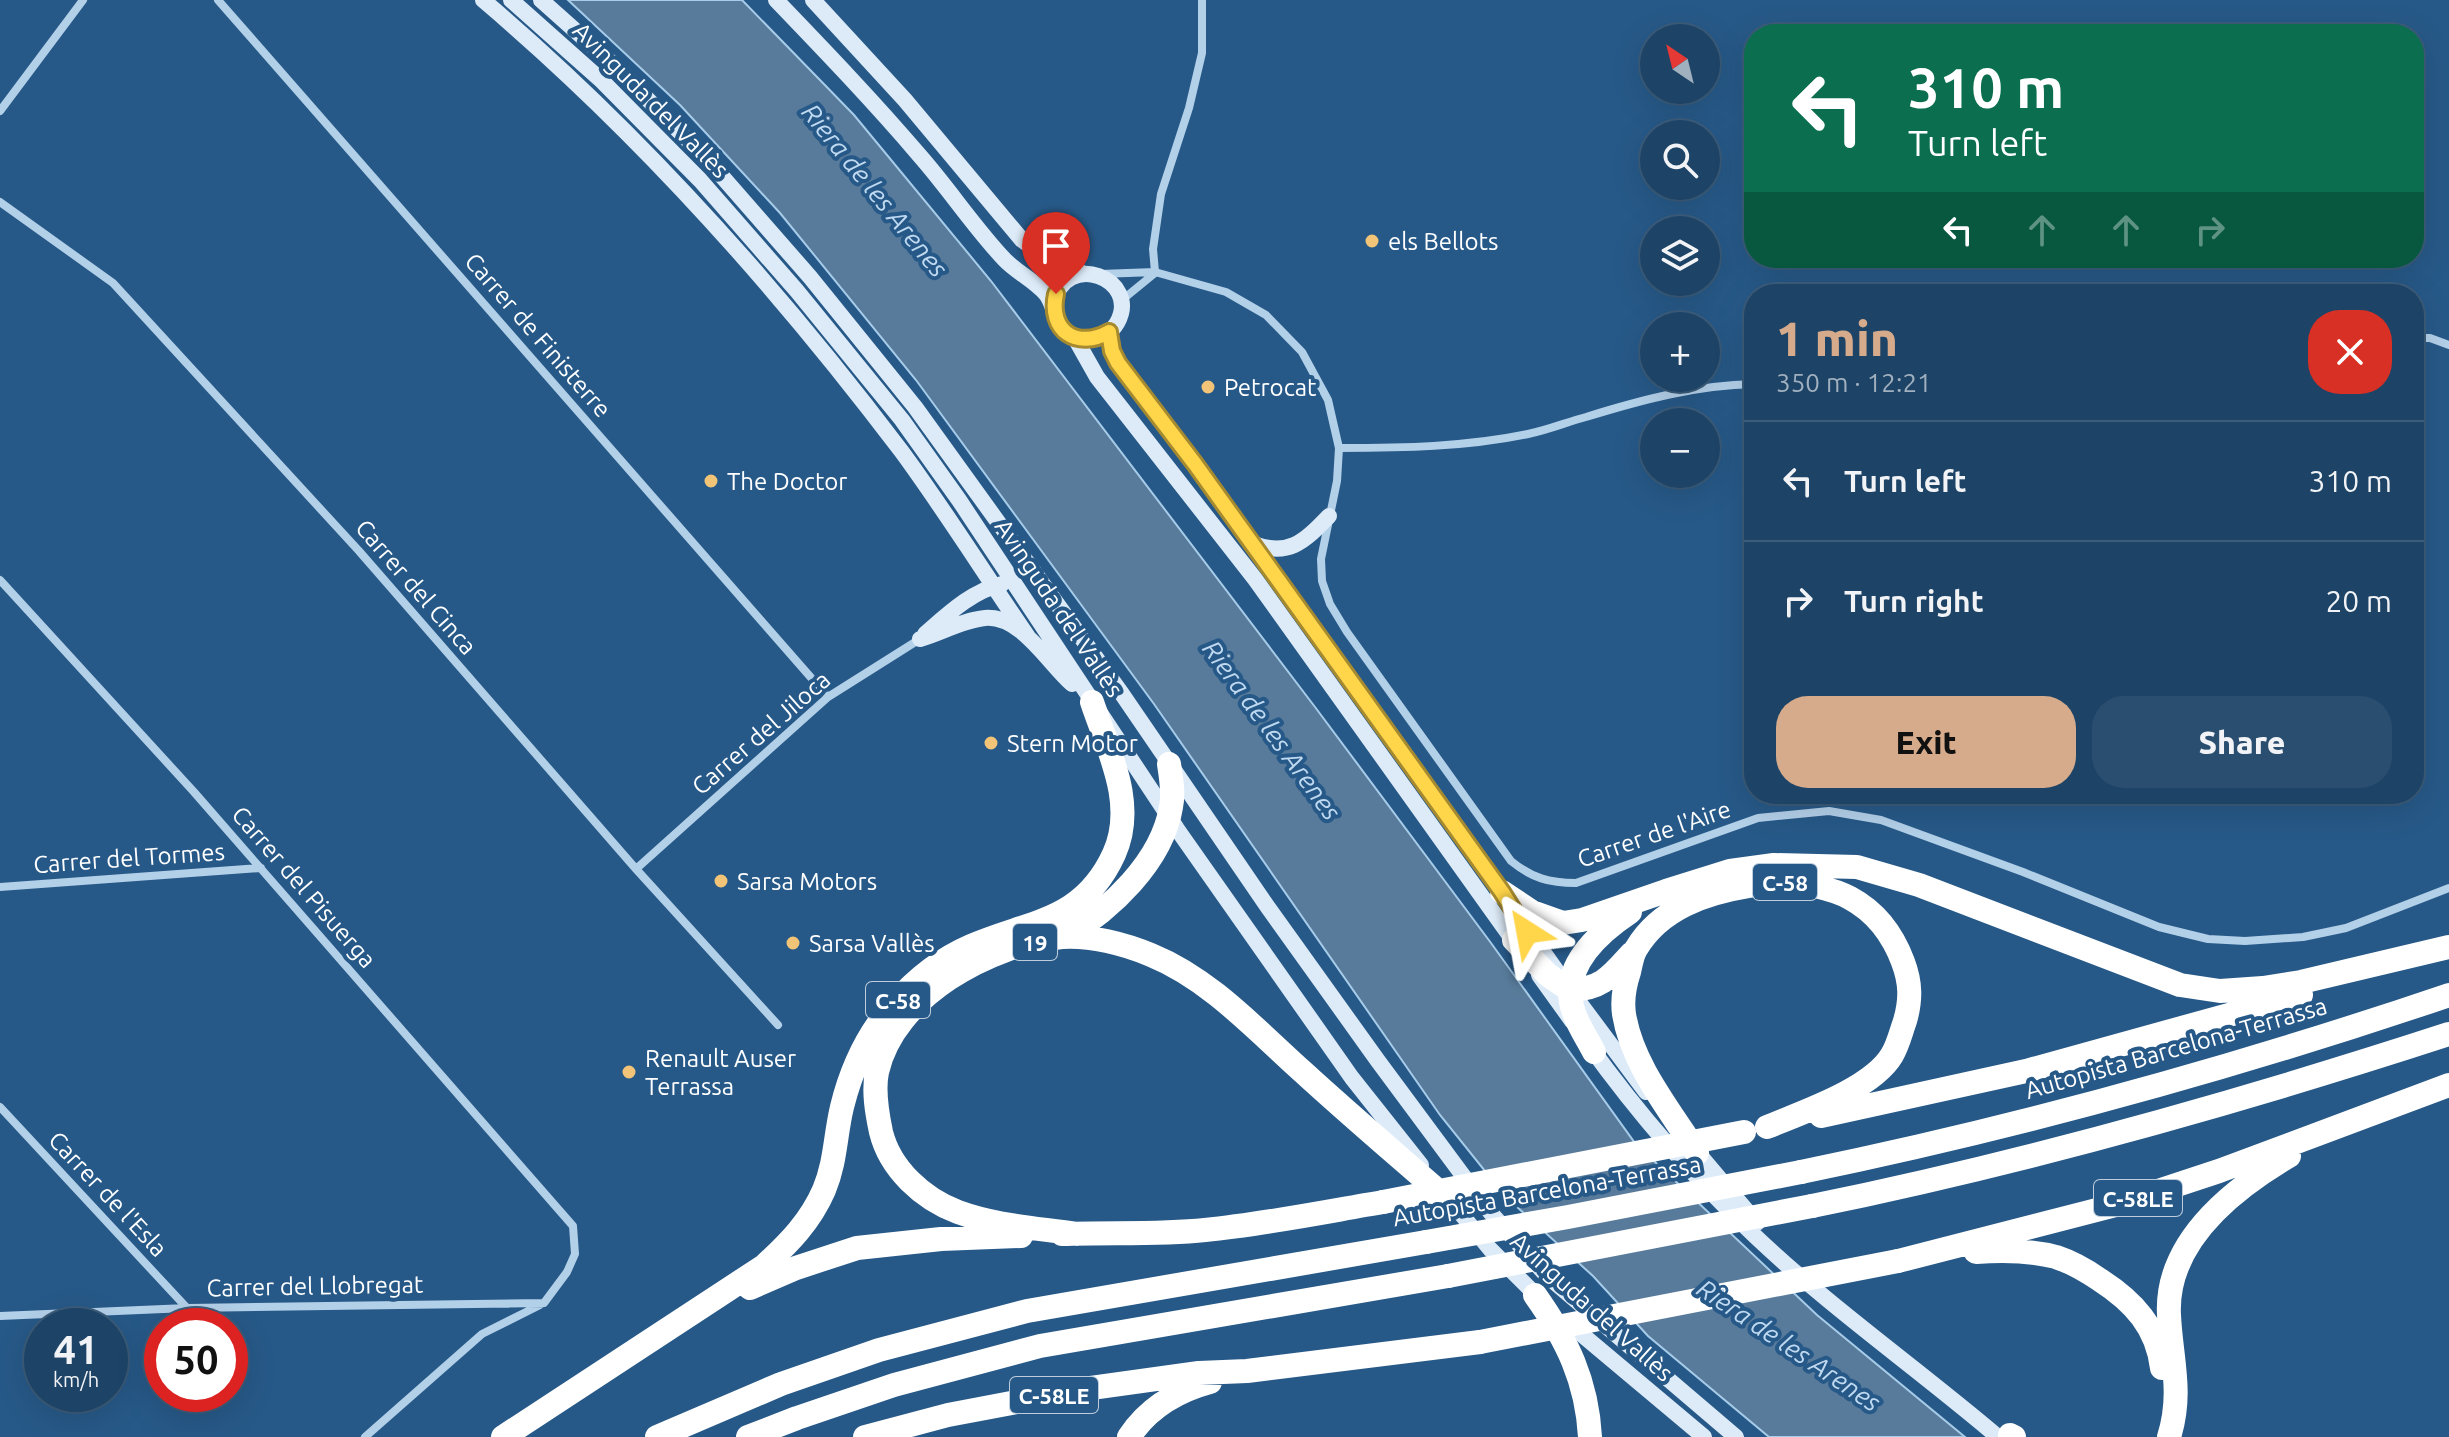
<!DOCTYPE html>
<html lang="en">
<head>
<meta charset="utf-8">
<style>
	body { margin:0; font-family:Ubuntu,sans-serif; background:#2a4e6f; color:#f1f3f6; height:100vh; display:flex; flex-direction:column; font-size:30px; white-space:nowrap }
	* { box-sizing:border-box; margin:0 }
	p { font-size:26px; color:#a0b0bf }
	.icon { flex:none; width:44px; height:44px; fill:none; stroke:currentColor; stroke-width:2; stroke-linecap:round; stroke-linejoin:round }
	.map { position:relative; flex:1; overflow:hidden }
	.sheet { position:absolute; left:1744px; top:284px; width:680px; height:520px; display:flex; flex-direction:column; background:#1d4366; border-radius:32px; box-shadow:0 8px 32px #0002,0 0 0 2px #3b5c7a }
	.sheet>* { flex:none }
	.guide { position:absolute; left:1744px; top:24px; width:680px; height:244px; border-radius:32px; box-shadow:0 8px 32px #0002,0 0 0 2px #3b5c7a; background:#0b6e4f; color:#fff; overflow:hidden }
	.needle { width:52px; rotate:325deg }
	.buttons { position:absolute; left:1640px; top:24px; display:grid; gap:16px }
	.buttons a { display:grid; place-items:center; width:80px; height:80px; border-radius:50%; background:#1d4366; box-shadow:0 8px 32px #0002,0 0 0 2px #3b5c7a; font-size:40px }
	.speed { position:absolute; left:24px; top:1308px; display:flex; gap:16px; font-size:40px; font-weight:700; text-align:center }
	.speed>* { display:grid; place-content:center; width:104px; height:104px; border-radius:50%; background:#1d4366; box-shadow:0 8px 32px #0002,0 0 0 2px #3b5c7a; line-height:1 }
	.speed small { font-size:20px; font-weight:400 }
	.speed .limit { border:12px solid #d22; background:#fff; color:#111 }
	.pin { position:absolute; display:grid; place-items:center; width:68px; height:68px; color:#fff; margin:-82px -34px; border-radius:50% 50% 50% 0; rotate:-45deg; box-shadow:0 0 8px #0007 }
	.pin .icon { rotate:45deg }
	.me { position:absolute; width:88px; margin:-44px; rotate:326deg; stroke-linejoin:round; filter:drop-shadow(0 0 6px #0008) }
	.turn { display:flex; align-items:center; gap:28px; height:168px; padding:0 32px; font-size:36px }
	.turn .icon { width:104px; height:104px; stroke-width:2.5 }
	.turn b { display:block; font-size:56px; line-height:68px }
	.lanes { display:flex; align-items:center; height:76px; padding:0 32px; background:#0003; justify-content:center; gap:40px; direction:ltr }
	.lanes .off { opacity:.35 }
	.round { display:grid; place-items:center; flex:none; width:84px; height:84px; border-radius:32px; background:#2a4e6f }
	.summary { display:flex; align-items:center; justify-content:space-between; height:136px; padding:0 32px }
	h1 { font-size:48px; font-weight:800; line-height:60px; color:#d6ab8b }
	.action { display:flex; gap:16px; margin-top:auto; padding:16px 32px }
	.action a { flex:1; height:92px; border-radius:32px; background:#d6ab8b; color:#111; font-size:32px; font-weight:800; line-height:92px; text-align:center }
	.action a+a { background:#2a4e6f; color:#f1f3f6 }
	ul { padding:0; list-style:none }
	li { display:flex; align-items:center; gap:24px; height:120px; padding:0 32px; border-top:2px solid #3b5c7a }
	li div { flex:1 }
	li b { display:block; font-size:30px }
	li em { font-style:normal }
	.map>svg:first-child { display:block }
	.water { fill:#587b9b; stroke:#a7cce9; stroke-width:2 }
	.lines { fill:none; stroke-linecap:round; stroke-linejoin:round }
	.minor { stroke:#b3d0e9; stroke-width:8 }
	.secondary { stroke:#ddebf8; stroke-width:16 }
	.motorway { stroke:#fff; stroke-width:24 }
	.motorway-bridge { stroke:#fff; stroke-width:24 }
	.route-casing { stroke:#a68a30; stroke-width:20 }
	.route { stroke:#ffd54a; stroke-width:14 }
	.poi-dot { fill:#f2c478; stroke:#275988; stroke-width:3 }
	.labels { text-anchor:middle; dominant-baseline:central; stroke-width:8; stroke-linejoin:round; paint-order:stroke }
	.shield { fill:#275988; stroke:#becddb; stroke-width:2 }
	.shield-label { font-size:22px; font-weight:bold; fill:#fff }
	.street-label { font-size:24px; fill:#fff; stroke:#275988 }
	.poi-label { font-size:24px; fill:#fff; stroke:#275988; text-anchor:start }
	.water-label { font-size:26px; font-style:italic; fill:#bfd9f0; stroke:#275988 }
</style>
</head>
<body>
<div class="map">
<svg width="2449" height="1437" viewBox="0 0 2449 1437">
	<rect width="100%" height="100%" fill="#275988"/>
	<!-- water -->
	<path class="water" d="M568,0h174l112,115 137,166 324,426 176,236 144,200 182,172 148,122h-196l-121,-101 -55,-60 -88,-80 -65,-81 -286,-411 -238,-324 -136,-167 -100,-108z"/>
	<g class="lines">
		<!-- minor -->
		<path class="minor" d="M218,0l610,697
			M0,111l83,-111
			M0,202l113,81 246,268 277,318 142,156
			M1155,272l-2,-23 8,-55 28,-86 13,-55v-53
			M1100,274l55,-2 71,20 40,23 36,37 26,48 11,48 -2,33 -16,78 1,22 8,23 17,28 164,229c21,17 38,22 65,22l182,-65 71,-7 52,9 142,52 136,55 49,12 37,2 58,-4 43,-9 103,-40
			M1122,300l33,-27
			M2414,338h16l19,7
			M1339,448c63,0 127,-1 189,-14 20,-4 39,-12 58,-17 55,-17 111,-32 168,-33
			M0,580l194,212 379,434 2,28 -8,18 -23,31 -357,5 -187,8
			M636,869l192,-172 92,-58
			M0,887l261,-19
			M0,1107l187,201
			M365,1437l117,-103 58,-29"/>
		<!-- secondary -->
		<path class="secondary" d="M483,0c157,133 295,288 419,452 44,60 84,124 126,185
			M511,0l91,81 98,99 97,111 105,129 57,80 218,329 175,249 69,87
			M541,0l74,66 98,100 97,111 105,130 207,287 145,212 111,155 112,151 56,63 190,162
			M776,0c49,51 98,102 144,156 29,33 54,71 84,103 12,13 30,21 42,35 8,10 7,22 15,32 14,19 44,18 56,-3 25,-44 -53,-75 -64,-18
			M813,0l92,100 117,140 31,22 29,11
			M1109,332l3,19 6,12 77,101 361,506
			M1075,338l22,39 158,202 263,368
			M1251,543c37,15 53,-1 78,-27
			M925,634c23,-20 47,-43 77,-50
			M920,639c21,-6 43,-19 65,-21 36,-3 63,45 87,66
			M1539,975l33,46
			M1576,998l70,94
			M1588,1044c49,68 106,134 167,192 76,72 163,133 243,201
			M1692,1146l65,77
			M1448,1198l42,51 53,53
			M1567,1322l137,115"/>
		<!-- motorway -->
		<path class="motorway" d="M1502,892l30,20 31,11 19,-3 84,-29 64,-20 44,-6 83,2 62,18 261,100 40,6 43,-3 38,-6 148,-35
			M1065,937c45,-27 97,-75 106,-130 3,-15 0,-29 -2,-43
			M1514,940l34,35 22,15c32,-1 41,-14 61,-36
			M1594,1052c-6,-12 -15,-25 -20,-39 -16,-44 23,-79 56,-101
			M1821,1116l205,-45 275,-76
			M1697,1153c-27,-43 -65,-88 -73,-139 -2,-14 1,-30 5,-42 2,-8 3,-17 7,-23 24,-41 70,-56 113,-63 10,-2 21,-5 30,-5 19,0 55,8 71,17 26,14 43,37 53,64 8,21 8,38 2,59 -4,11 -7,24 -13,34 -20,34 -89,57 -125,72
			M1801,1172c219,-45 436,-105 648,-177
			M1812,1206c216,-44 428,-104 637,-172
			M1062,1234c48,-2 95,1 143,-4 60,-6 119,-18 178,-28
			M1077,1234c-39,-6 -81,-8 -119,-22 -35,-13 -68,-43 -77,-80 -4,-19 -8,-41 -4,-60 17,-76 113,-128 185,-135 28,-2 63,7 89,18 59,24 105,75 152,117 49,45 100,88 150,132
			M1976,1252c27,-2 53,-2 80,5 15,5 31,14 44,23 34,22 57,47 62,88
			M1898,1261l218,-56 103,-34 230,-86
			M750,1288l46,-20 61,-20 84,-9 80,-3
			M1535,1295c32,45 52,86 55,142
			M2010,1435l4,2
			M503,1437l261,-171c25,-23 46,-44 60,-76 12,-29 11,-54 18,-83 9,-37 26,-74 52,-103 21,-24 47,-45 77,-58 60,-26 112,-24 143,-92 23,-50 -6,-104 -22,-152
			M657,1437l124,-53 98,-34 148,-39 399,-69
			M748,1437l49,-19 97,-33 146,-39 408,-70
			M865,1437l83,-22 143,-27 108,-15 48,-2 233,-29
			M1129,1437c19,-29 48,-46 81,-55
			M2169,1437c14,-45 2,-78 0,-122 -4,-73 64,-126 120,-159"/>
		<!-- motorway-bridge -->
		<path class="motorway-bridge" d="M1383,1202l361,-70
			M1426,1242l142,-25 233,-45
			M1448,1276l364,-70
			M1480,1342l418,-81"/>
	</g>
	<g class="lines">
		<!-- route casing -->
		<g class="route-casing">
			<path id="route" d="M1056,294c-8,37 21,56 53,38l3,19 6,12 77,101 307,428 25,40"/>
		</g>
		<!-- route -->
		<use href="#route" class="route"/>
	</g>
	<!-- markers -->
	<g class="poi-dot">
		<circle cx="1372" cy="241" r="8"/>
		<circle cx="1208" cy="387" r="8"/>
		<circle cx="711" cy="481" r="8"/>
		<circle cx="991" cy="743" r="8"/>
		<circle cx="721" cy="881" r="8"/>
		<circle cx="793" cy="943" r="8"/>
		<circle cx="629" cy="1072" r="8"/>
	</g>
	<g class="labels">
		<!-- shield labels -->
		<g class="shield">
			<rect x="1753" y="864" width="64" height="36" rx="6"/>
			<rect x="1013" y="924" width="44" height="36" rx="6"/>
			<rect x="866" y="982" width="64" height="36" rx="6"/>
			<rect x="2094" y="1180" width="88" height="36" rx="6"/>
			<rect x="1010" y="1377" width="88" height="36" rx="6"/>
		</g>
		<g class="shield-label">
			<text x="1785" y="882">C-58</text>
			<text x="1035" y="942">19</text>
			<text x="898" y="1000">C-58</text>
			<text x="2138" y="1198">C-58LE</text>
			<text x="1054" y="1395">C-58LE</text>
		</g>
		<!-- street labels -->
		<g class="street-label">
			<text transform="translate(651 100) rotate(45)">Avinguda del Vallès</text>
			<text transform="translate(538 335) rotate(49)">Carrer de Finisterre</text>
			<text transform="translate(416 587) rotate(49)">Carrer del Cinca</text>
			<text transform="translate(1059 608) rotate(56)">Avinguda del Vallès</text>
			<text transform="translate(761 733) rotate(-41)">Carrer del Jiloca</text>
			<text transform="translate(1654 834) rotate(-19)">Carrer de l'Aire</text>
			<text transform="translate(129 858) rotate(-4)">Carrer del Tormes</text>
			<text transform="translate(304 887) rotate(49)">Carrer del Pisuerga</text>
			<text transform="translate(2176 1048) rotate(-16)">Autopista Barcelona-Terrassa</text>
			<text transform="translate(1547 1191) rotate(-10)">Autopista Barcelona-Terrassa</text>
			<text transform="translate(108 1194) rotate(47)">Carrer de l'Esla</text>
			<text transform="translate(315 1286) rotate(-1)">Carrer del Llobregat</text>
			<text transform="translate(1592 1307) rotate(42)">Avinguda del Vallès</text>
		</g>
		<!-- poi labels -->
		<g class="poi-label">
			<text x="1388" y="241">els Bellots</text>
			<text x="1224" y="387">Petrocat</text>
			<text x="727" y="481">The Doctor</text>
			<text x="1007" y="743">Stern Motor</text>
			<text x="737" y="881">Sarsa Motors</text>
			<text x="809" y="943">Sarsa Vallès</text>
			<text x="645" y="1058">Renault Auser<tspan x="645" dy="28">Terrassa</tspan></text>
		</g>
		<!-- water labels -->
		<g class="water-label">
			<text transform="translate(875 190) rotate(51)">Riera de les Arenes</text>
			<text transform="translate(1272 730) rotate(54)">Riera de les Arenes</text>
			<text transform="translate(1789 1345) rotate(34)">Riera de les Arenes</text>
		</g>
	</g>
</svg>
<div class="buttons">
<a><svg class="needle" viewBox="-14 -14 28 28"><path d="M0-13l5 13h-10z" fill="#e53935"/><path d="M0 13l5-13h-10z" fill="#a0b0bf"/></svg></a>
<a><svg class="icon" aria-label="search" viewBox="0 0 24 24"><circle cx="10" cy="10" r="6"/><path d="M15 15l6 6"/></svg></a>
<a><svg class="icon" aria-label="layers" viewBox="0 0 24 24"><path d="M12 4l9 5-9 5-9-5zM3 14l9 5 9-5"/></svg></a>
<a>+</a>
<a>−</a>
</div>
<div class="speed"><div>41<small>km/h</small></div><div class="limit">50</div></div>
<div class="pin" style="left:1056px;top:294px;background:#d93025"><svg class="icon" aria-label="arrive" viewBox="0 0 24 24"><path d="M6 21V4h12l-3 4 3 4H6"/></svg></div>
<svg class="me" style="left:1527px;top:932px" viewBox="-20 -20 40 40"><path d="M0-17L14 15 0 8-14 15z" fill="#ffd54a" stroke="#fff" stroke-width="4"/></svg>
<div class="guide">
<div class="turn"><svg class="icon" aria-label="left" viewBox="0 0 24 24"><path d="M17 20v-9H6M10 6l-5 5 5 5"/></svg><div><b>310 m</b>Turn left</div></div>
<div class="lanes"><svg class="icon" aria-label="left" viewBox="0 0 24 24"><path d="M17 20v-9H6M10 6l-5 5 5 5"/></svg><svg class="icon off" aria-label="ahead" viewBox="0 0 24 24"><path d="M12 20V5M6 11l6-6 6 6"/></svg><svg class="icon off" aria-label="ahead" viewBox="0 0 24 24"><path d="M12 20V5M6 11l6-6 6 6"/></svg><svg class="icon off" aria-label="right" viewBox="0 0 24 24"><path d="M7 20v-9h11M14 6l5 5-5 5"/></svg></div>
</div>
<section class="sheet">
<div class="summary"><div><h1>1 min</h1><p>350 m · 12:21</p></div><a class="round" style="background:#d93025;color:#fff"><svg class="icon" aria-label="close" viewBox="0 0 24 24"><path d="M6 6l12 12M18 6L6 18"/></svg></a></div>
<ul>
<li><svg class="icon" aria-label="left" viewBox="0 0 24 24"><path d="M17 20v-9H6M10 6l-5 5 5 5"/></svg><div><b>Turn left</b></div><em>310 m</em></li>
<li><svg class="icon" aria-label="right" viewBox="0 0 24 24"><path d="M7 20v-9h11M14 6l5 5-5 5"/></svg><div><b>Turn right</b></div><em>20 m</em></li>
</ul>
<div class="action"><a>Exit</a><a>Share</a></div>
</section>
</div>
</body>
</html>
